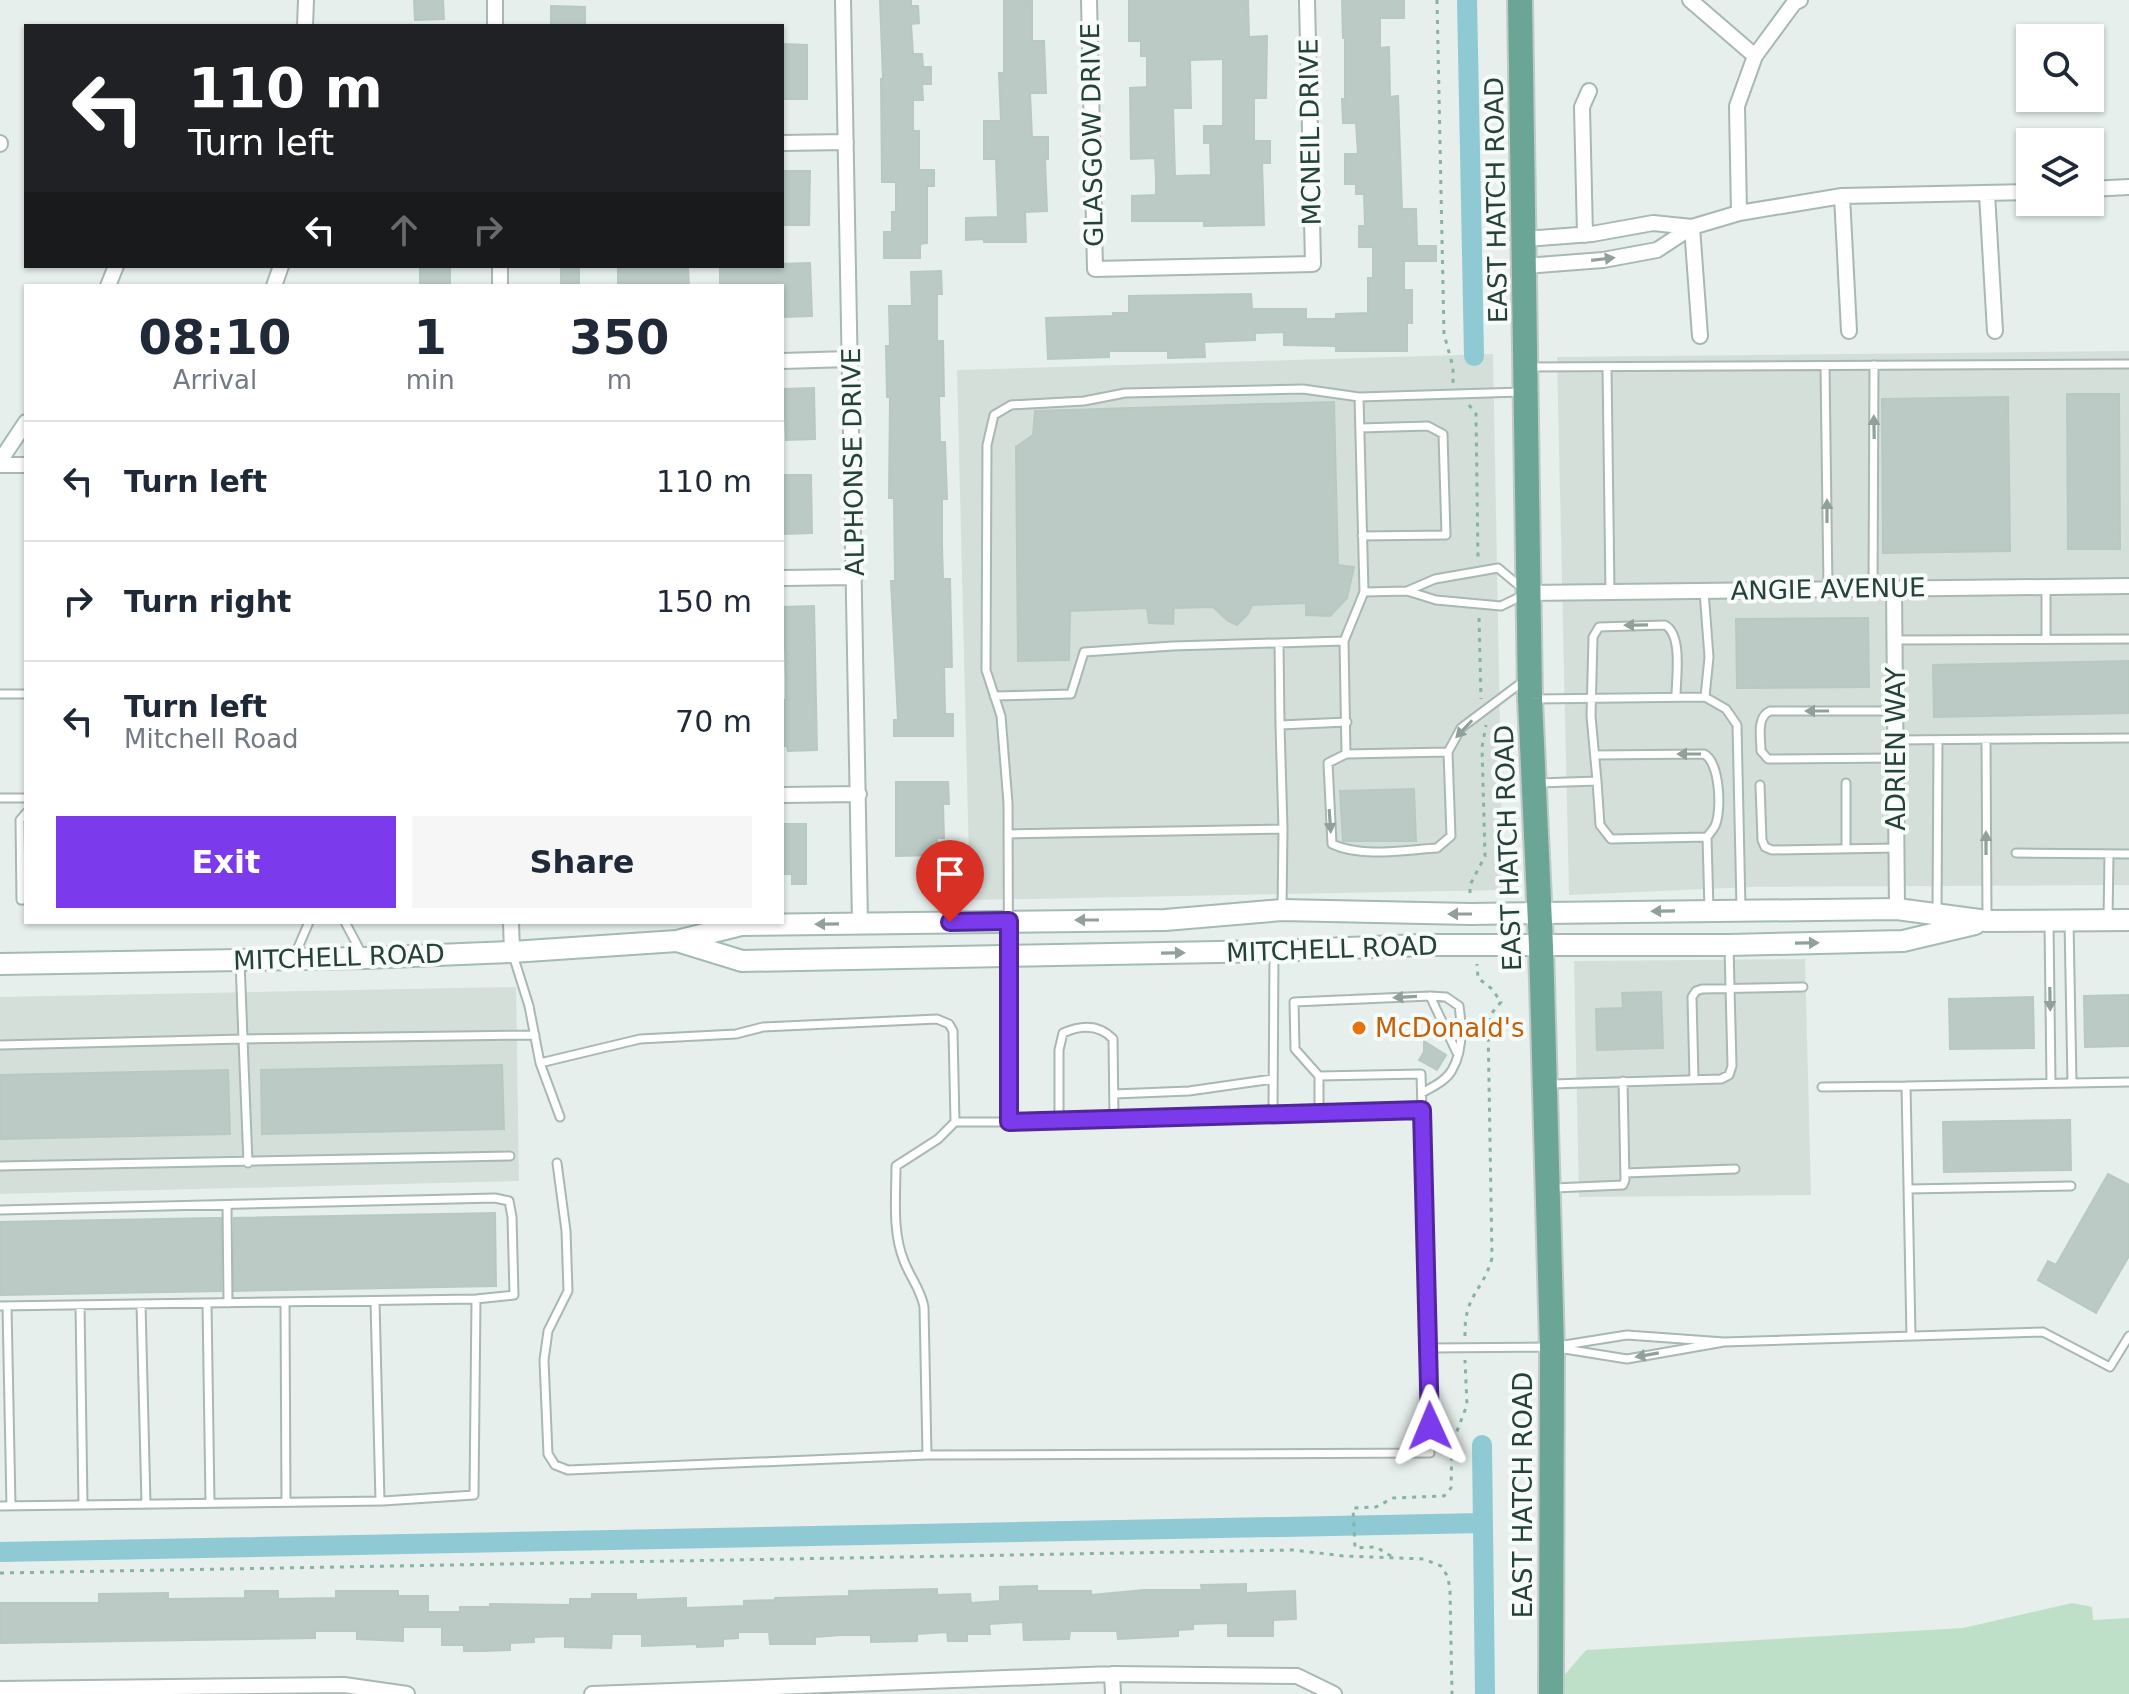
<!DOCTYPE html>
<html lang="en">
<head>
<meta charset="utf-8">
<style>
	body { margin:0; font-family:"DejaVu Sans",sans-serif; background:#f6f6f7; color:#1f2937; height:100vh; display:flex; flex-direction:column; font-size:30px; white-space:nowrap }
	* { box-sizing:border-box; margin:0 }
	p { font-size:26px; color:#747a83 }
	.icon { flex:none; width:44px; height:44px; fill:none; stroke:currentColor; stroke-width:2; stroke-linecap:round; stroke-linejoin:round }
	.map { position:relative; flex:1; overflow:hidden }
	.drawer { position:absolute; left:24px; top:284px; width:760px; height:640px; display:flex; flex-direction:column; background:#fff; border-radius:0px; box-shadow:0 2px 6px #0004 }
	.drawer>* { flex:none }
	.banner { position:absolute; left:24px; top:24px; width:760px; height:244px; border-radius:0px; box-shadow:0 2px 6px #0004; background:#202124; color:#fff; overflow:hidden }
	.controls { position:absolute; left:2016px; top:24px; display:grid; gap:16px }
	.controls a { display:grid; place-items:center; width:88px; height:88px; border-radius:0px; background:#fff; box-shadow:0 2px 6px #0004; font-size:40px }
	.pin { position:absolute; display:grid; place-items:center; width:68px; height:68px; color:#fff; margin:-82px -34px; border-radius:50% 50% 50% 0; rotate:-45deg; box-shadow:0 0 8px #0007 }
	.pin .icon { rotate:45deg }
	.me { position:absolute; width:88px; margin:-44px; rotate:359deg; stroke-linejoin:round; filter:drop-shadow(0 0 6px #0008) }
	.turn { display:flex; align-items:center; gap:28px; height:168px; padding:0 32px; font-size:36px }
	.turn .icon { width:104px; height:104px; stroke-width:2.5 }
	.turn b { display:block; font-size:56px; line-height:68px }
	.lanes { display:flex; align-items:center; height:76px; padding:0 32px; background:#0003; justify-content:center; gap:40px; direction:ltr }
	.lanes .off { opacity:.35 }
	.eta { display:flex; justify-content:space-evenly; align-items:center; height:136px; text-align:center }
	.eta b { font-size:48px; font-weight:700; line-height:56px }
	.action { display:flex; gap:16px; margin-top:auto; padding:16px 32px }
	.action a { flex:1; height:92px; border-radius:0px; background:#7c3aed; color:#fff; font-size:32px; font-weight:700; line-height:92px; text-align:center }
	.action a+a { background:#f6f6f7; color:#1f2937 }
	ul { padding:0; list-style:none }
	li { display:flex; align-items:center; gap:24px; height:120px; padding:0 32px; border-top:2px solid #e0e1e3 }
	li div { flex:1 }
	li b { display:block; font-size:30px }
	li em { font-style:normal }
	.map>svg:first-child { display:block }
	.built { fill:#d4dfda }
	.green { fill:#bfe0c8 }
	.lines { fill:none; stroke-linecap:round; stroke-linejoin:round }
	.canal { stroke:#8ec9d4; stroke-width:20 }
	.building { fill:#bbcac4; stroke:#b8c9c2; stroke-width:2; fill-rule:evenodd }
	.lane-casing { stroke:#a8b8b2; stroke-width:11 }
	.street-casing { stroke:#a8b8b2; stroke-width:18 }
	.secondary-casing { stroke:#a4bbb3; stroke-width:24 }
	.primary-casing { stroke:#c2cac8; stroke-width:28 }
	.path { stroke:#86b3a5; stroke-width:3; stroke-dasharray:4 6; stroke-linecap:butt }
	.lane { stroke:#fff; stroke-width:7 }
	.street { stroke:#fff; stroke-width:14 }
	.secondary { stroke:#fff; stroke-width:20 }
	.primary { stroke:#6aa596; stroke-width:24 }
	.oneway { fill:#92a09c }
	.route-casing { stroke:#51269a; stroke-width:20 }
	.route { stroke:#7c3aed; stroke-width:14 }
	.food-dot { fill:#e8710a; stroke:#f7fbf9; stroke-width:3 }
	.labels { text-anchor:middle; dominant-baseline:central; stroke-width:8; stroke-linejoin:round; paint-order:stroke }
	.street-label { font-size:26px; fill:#24423a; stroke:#f7fbf9 }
	.food-label { font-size:26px; fill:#c56008; stroke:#f7fbf9; text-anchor:start }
</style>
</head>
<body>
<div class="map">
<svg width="2129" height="1694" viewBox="0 0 2129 1694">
	<rect width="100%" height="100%" fill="#e6efeb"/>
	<!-- built -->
	<path class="built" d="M2129,351v534l-378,2 -182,8 -12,-538z
		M1493,354l10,536 -533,10 -13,-530z
		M1805,959l6,236 -232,2 -5,-236z
		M516,987l3,194 -519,13v-197z"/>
	<!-- green -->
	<path class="green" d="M2072,1603l20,4 1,13 36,-2v76h-566l-1,-16 24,-28 377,-22z"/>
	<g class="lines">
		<!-- canal -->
		<path class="canal" d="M1467,0l7,356
			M1482,1445l3,249
			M0,1552l1482,-29"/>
	</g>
	<!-- building -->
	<path class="building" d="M414,0h29l1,19 -29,1z
		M880,0h31v6h7l1,17 -8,1 2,30h9l1,13h8v17h-9l1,16h-10v31h6v39h15v16h-7v57l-7,1v14h-36v-26h8v-20h4v-30h-14l-1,-103h2z
		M1004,0h28v41h12l2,52h-16l2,44h16v22h-3l2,52 -22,1 1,30h-42v-3l-18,1v-22l32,-1 -2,-58h-12v-38h17l-2,-48h5z
		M1129,0h119l1,37 18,-1 -1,62h-12v43h16v22h-8l2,62 -60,1v-5h-72v-25l24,-1v-18l-1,-19 -24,1 -1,-71 17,-1v-31h-6v-15h-12zM1223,59v67h-19v17h6l1,32 -36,1 -2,-68h18l-1,-48z
		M1342,0h62v18h-24v30l9,-1 1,50 8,-1 4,113h14l1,37h19v15h-32v29h8v33h-5v28h-71v-5l-52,-1v-13l-29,1v7l-51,2 1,15 -37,1v-7h-59v6l-61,2 -2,-41 67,-2v-3h16v-17l122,-2 1,15h54v10h30v-5l32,-1v-35h5v-31h-14v-21h6l-1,-32h-8v-10h-11v-30h13l-2,-31h-13l-1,-24h3v-61h-2z
		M551,6l34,1v19h-34z
		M782,44l25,1v54h-25z
		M782,171h28l-1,54h-27z
		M810,263l2,53 -29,1 -1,-31h-62v-20z
		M420,266h30v20h-30z
		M561,266h18v20h-18z
		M634,267l54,1 1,18h-71v-18z
		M941,271l1,23h-5v47h6l1,55h-5l1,46h5l2,57h-5v47l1,33h7l2,88h-8l1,47h8v22h-59v-16h4l-7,-139h4l-1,-83h-5l1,-101h-3l-1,-51h4l-1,-40h23l-1,-34z
		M814,388l1,51 -29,1 -2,-51z
		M2067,394h52l1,155h-52z
		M2008,397l2,154 -127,2 -1,-154z
		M1334,402l4,163 16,2 -7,31 -17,18 -24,-1v-12l-54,2 -4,9 -11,11 -9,-4 -15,-14 -39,1 -1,16 -24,-1 -2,-15 -77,3 -1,49 -51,1 -2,-214 17,-12 2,-24z
		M783,475h28l1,58 -29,1z
		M814,606l3,144 -29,1 -1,-5h-5v-46h4v-21l-2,-72z
		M1868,618l1,69 -132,1 -1,-69z
		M2129,661v52l-195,4 -1,-52z
		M896,782h52l1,22h-6l1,34h-7v17l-41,1z
		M1414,789l2,52h-73l-3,-50z
		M782,824h24v60h-14v-10h-10z
		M1661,992l2,56 -66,2 -1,-41 27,-1 -1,-15z
		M2129,995v51l-44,1 -1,-51z
		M2033,997l1,51 -84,1 -1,-50z
		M1424,1041l22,14 -9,15 -18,-10 5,-8z
		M502,1065l2,64 -242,5 -1,-64z
		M228,1070l2,64 -230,5v-64z
		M2070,1120l1,50 -127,2 -1,-50z
		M2108,1174l21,11v71l-33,57 -58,-33 10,-19 8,4z
		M495,1213l1,73 -262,5v-73z
		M215,1218h6v73l-221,4v-73z
		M1246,1584v9l49,-2 1,28 -23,1v16h-45v-13l-35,1v5l-15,1v6l-60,3 -1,-8h-47l-1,8 -45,1 -1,-18 -34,2 1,10h-23v7h-19l-1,-9 -30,2v7l-46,1v-7h-31l-25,2v7h-45l-1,-12h-31v6l-15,1v7l-26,1v-3l-55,2v-12h-30l-1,14 -46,-1v-11l-31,1v5l-24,1v7l-26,1h-20v-6h-22v-18h-39v14l-46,-2v-8h-42v7l-315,5v-40h99v-9l69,-1v6l77,-1v-7h33v8l58,-1v-7h62v5h30v16h32v-5h30v-3l80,1v-6h22v-5h44v6l50,-2v10l58,-2v-5l31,-1v-2l74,-2v-5l88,-2v6l33,-1 1,9 29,-2v-14l37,-1v5h54v4l53,-5h58l-1,-5z"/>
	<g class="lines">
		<!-- lane casing -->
		<g class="lane-casing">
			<path id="lane" d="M1825,366l3,223
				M1528,367l601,-3
				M1607,367l3,225
				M1521,392l-162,5 -56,-8 -178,4 -41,8 -73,4 -17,10 -7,30 -1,225 15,46 7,87 1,319 413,-12 7,238 123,-1 75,12 97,-17
				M1359,397l5,195 -20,49 2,113 102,-2
				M1360,428l68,-2 15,8 3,101 -84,1
				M1498,568l30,25 -27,13 -65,-6 -29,-9 28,-12z
				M2046,587v52
				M1873,589l1,-224
				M1704,591l5,66 -4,40 21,12 11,16 4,183
				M1364,592l43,-1
				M1895,640l234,-1
				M1279,643l1,82
				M0,694h26
				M994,696l77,-2 13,-42 89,-6 171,-5
				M1535,699l170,-2
				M1895,711h-125c-14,6 -9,27 -9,40l7,8 128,-1
				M1986,739l1,180
				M1896,740l233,-2
				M1346,754l-18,9 4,81c30,14 72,6 105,4l14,-12 -3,-84 13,-24 64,-48
				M1595,755l109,-1c16,8 18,57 11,72 -2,4 -5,7 -8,11
				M1597,781l-6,-65 2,-79 6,-10 66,-2c18,10 11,53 11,72
				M1539,783l58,-2 3,44 11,14 96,-2 2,73
				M1846,783v66
				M1760,785l2,55 3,7 7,3 124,-2
				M0,798h26
				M26,813l-6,7 1,80h5
				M1283,829l-3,-104 67,-3
				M1008,834l275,-5 -1,79
				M2016,853l113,1
				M1937,914l1,-174
				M2108,920l1,-66
				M2069,921l3,162
				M345,922l18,34
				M2049,923l2,160
				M513,955l16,51 11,57 20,54
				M294,957l15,-35
				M1430,996l27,57
				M0,1045l243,-6 -3,-78
				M540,1063l100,-24 96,-5 27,-7 174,-8 12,5 4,7 2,91
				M1319,1076l-24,-27 -1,-47 136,-6 16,1 13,9c3,20 4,46 -7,64 -6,11 -20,17 -30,23
				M1694,1079l-2,-82 4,-6 6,-2 101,-2
				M1551,1084l170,-5 8,-4 3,-9 -3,-119
				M1822,1087l84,-1
				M1114,1094l75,-3 84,-12
				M1319,1112v-36l102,-2 1,36
				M1273,1113l1,-159
				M1059,1120v-70l4,-17c18,-8 36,-9 50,6l1,79
				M248,1163l-5,-124 292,-4
				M557,1163l9,68 2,60 -20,40 -4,29 4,94 7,11 13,5 359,-15 503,-2 -1,-105
				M0,1166l510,-10
				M1625,1173l110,-4
				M1554,1188l69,-3 2,-5 -2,-99
				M1908,1189l163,-3
				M227,1205l1,98
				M0,1210l495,-12 14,3 3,16 2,78 -38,4 -476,7
				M375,1301l5,200
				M285,1302l1,200
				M207,1303l3,200
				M141,1304l5,200
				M80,1305l3,200
				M7,1306l4,200
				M1911,1336l-5,-250 223,-4
				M1558,1346l69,-11 97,7 319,-10 67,35 19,-31
				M927,1455l-3,-148c-3,-17 -14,-30 -20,-46 -12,-29 -8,-64 -8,-95l42,-27 17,-17h54
				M0,1506l383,-5 91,-6 2,-196"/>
		</g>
		<!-- street casing -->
		<g class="street-casing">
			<path id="street" d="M495,0v26
				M843,0l17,923
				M1089,0l6,269 218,-5 -6,-264
				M1690,0l65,56
				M305,26l1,-26
				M782,143l64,-1
				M0,144v-1
				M2090,189l39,-2
				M1987,194l8,137
				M1842,196l7,135
				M1739,213l-2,-107 18,-50 39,-53 6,-3
				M1692,227l8,109
				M1585,235l-3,-128 7,-16
				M1525,239l67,-5 61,-11 39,4
				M500,266v20
				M1525,266l78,-6 54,-10 35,-23 47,-14 103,-17 188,-4
				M108,286l8,-20
				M274,286l7,-20
				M782,361l68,-2
				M0,461l26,-39
				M0,465h26
				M782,578l73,-1
				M1894,589l3,320
				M1528,593l601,-7
				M782,795l77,-1
				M511,922l1,30
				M1112,1674l1,20
				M0,1689l344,-4 63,9
				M592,1694l520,-20 185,2 37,18"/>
		</g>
		<!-- secondary casing -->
		<g class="secondary-casing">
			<path id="secondary" d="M677,941l65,20 532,-10 148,-6h307l174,-4 72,-17
				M0,964l364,-6 148,-6 165,-11 64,-16 424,-5 117,-10 188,4 427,-5 90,12 142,-1"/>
		</g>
		<!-- primary casing -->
		<g class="primary-casing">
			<path id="primary" d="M1520,0l10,699 11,247 11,401 -1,347"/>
		</g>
		<!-- path -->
		<path class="path" d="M1437,0l7,334 9,33v16
			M1469,405l7,9 2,145
			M1479,618l2,81
			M1470,893v-8l15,-29 -3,-109 4,-22
			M1465,1336c-1,-42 18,-44 27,-78l-4,-235 3,-9 10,-12 -9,-13 -14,-11 -1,-14
			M1391,1556l-15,-9 -21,1 -2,-40 23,-1 17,-9 51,-2 7,-8 1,-44 15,-39 -2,-45
			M0,1573l1293,-23 51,6 80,3 17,7 7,11 2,14 2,103"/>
		<!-- lane -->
		<use href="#lane" class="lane"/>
		<!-- street -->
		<use href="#street" class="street"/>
		<!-- secondary -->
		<use href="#secondary" class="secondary"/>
		<!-- primary -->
		<use href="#primary" class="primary"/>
	</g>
	<!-- one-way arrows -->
	<defs><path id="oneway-solid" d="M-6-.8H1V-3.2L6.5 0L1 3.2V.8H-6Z" transform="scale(2)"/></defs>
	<g class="oneway">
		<use href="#oneway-solid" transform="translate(1603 259) rotate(-7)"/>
		<use href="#oneway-solid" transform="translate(1874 427) rotate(-91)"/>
		<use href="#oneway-solid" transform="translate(1827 511) rotate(-90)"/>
		<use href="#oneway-solid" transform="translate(1636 625) rotate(179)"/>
		<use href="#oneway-solid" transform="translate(1817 711) rotate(180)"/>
		<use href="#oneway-solid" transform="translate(1464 729) rotate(133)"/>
		<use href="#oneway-solid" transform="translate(1689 754) rotate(180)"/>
		<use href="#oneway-solid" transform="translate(1330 821) rotate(86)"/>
		<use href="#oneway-solid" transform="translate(1986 843) rotate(-90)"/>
		<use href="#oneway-solid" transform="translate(1663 911) rotate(179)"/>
		<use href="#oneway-solid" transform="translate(1460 914) rotate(180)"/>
		<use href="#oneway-solid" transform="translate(1087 920) rotate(180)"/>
		<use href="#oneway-solid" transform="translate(827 924) rotate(179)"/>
		<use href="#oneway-solid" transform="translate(1807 943) rotate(-1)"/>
		<use href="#oneway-solid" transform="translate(1173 953) rotate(-1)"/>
		<use href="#oneway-solid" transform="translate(1405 997) rotate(177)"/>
		<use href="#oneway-solid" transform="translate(2050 999) rotate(89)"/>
		<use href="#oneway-solid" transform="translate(1647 1355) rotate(170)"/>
	</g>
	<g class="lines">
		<!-- route casing -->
		<g class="route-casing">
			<path id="route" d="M950,922l59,-1v201l413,-12 8,316"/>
		</g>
		<!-- route -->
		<use href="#route" class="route"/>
	</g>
	<!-- markers -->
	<circle class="food-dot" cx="1359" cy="1028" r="8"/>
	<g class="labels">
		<!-- street labels -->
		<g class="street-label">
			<text transform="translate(1310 132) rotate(-91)">MCNEIL DRIVE</text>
			<text transform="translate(1092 135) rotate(-91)">GLASGOW DRIVE</text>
			<text transform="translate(1496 200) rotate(-91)">EAST HATCH ROAD</text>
			<text transform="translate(853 462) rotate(-91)">ALPHONSE DRIVE</text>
			<text transform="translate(1828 589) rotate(-1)">ANGIE AVENUE</text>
			<text transform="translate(1896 749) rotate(-90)">ADRIEN WAY</text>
			<text transform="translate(1508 848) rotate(-92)">EAST HATCH ROAD</text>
			<text transform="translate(1332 949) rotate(-2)">MITCHELL ROAD</text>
			<text transform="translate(339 957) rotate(-2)">MITCHELL ROAD</text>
			<text transform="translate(1523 1495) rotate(-90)">EAST HATCH ROAD</text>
		</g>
		<!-- food labels -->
		<g class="food-label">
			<text x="1375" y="1028">McDonald's</text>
		</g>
	</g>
</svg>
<div class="controls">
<a><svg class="icon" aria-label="search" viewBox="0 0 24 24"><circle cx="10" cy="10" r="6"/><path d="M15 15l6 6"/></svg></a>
<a><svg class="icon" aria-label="layers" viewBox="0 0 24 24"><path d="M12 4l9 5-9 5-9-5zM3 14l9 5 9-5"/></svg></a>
</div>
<div class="pin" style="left:950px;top:922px;background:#d93025"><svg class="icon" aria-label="arrive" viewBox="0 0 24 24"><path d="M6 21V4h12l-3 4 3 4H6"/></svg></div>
<svg class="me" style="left:1430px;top:1426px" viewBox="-20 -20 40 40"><path d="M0-17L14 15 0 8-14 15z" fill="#7c3aed" stroke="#fff" stroke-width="4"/></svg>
<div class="banner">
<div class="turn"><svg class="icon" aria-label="left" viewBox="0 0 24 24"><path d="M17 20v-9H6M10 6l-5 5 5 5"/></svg><div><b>110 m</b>Turn left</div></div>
<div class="lanes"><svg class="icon" aria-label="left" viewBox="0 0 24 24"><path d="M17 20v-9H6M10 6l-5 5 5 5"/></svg><svg class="icon off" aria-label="ahead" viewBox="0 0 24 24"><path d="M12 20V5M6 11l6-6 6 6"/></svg><svg class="icon off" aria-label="right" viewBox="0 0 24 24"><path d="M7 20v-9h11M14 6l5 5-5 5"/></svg></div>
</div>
<section class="drawer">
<div class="eta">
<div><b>08:10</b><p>Arrival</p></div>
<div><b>1</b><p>min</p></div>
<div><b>350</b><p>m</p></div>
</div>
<ul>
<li><svg class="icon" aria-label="left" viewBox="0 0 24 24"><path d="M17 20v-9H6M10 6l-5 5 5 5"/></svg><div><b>Turn left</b></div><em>110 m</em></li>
<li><svg class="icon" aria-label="right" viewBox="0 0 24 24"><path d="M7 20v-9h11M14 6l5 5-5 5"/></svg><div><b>Turn right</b></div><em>150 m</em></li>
<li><svg class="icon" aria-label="left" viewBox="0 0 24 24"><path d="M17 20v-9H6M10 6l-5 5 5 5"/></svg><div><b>Turn left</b><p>Mitchell Road</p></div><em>70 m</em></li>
</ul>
<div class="action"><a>Exit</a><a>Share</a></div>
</section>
</div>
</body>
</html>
